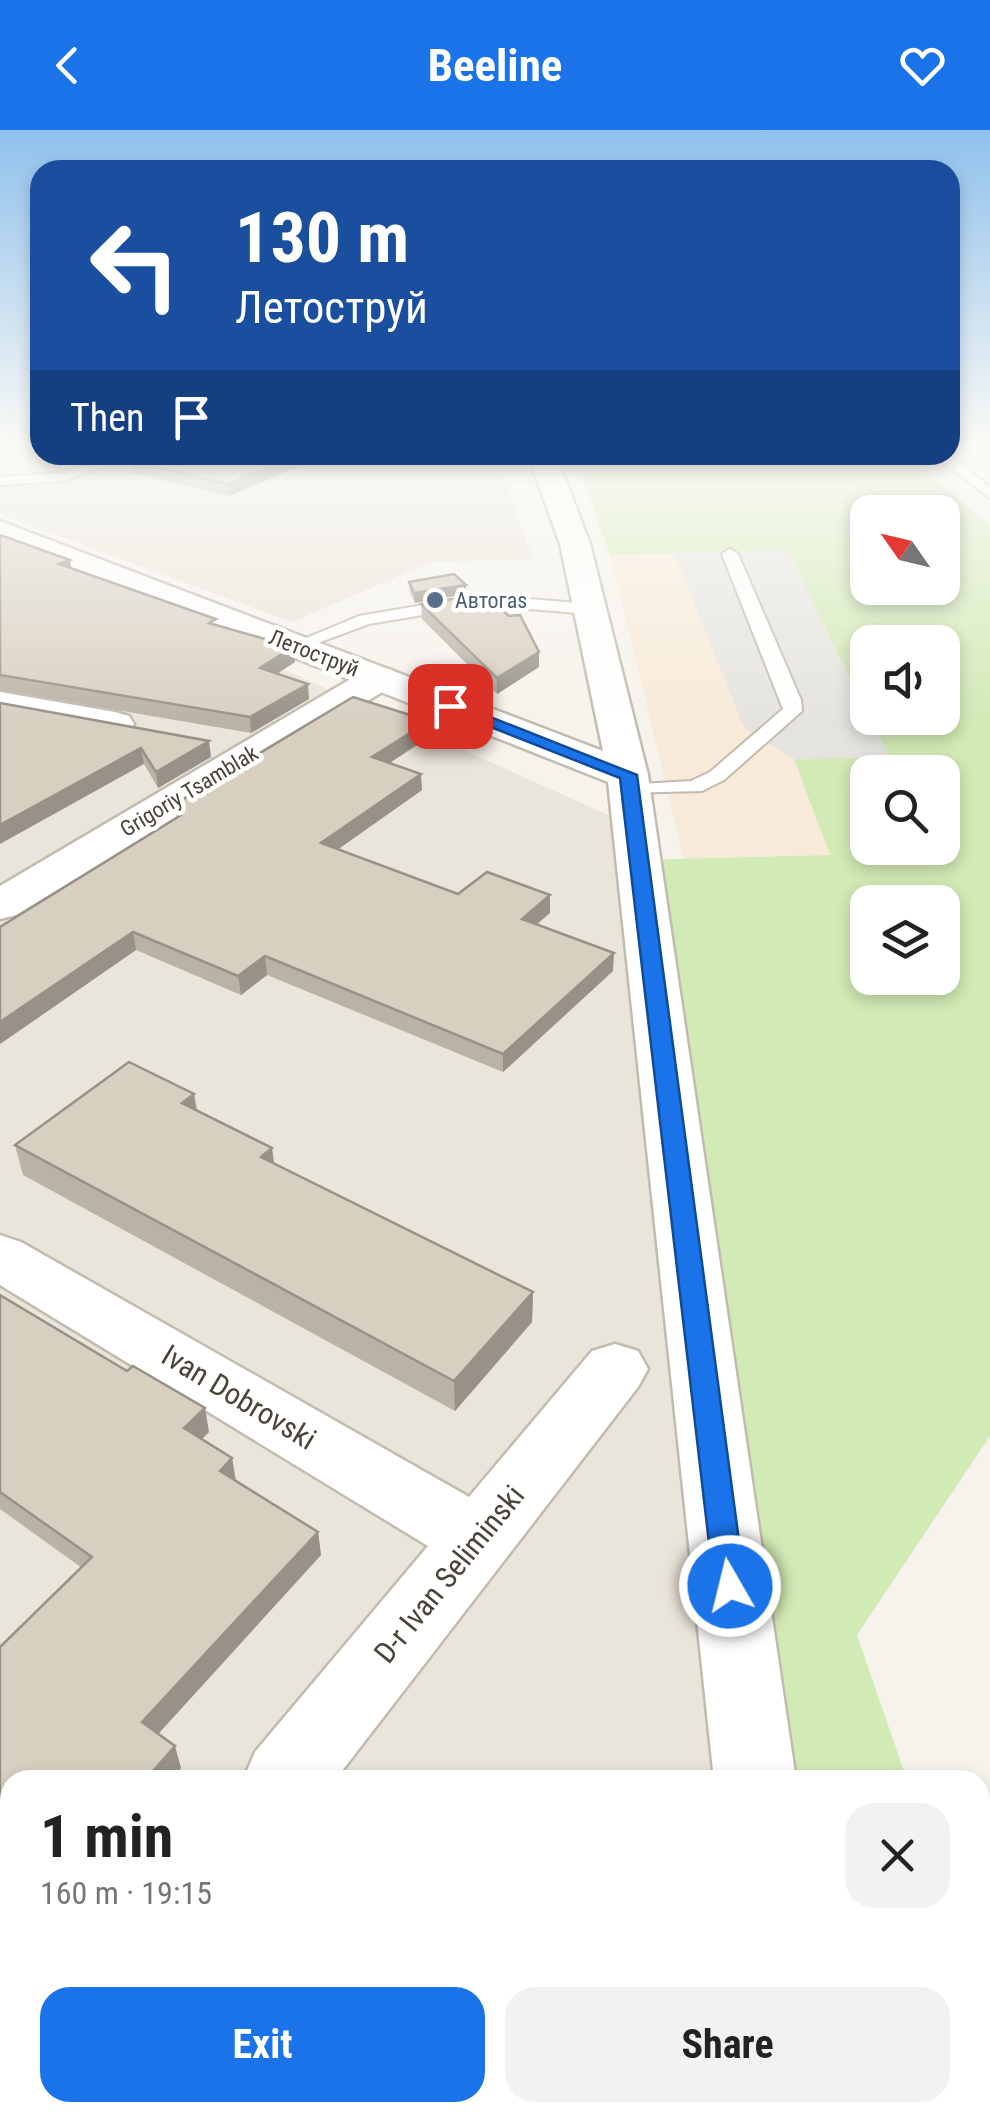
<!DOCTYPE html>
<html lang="en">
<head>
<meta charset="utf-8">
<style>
	body { margin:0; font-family:"Roboto Condensed",sans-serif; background:#f2f2f2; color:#222; height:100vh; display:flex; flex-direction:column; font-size:38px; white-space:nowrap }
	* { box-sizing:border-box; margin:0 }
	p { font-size:32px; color:#767676 }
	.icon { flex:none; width:55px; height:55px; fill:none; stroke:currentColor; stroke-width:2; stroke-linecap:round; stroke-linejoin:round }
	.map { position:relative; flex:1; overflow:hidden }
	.panel { position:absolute; left:0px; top:1640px; width:990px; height:352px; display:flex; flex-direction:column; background:#fff; border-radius:30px 30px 0 0; box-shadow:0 5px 15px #0003 }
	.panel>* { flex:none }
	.hud { position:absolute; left:30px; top:30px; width:930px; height:305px; border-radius:30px; box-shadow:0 5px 15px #0003; background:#1a4fa0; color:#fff; overflow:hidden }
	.needle { width:65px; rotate:304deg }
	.fabs { position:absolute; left:850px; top:365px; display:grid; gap:20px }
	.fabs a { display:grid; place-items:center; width:110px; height:110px; border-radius:20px; background:#fff; box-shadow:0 5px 15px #0003; font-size:50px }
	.pin { position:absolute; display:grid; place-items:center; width:85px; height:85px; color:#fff; margin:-42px; border-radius:20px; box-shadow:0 5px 15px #0006 }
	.me { position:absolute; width:110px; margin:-55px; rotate:352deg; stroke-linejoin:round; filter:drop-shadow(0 0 8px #0008) }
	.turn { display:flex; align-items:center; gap:35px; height:210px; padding:0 40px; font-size:45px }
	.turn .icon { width:130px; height:130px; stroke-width:2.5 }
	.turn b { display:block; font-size:70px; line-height:85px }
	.then { display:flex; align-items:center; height:95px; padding:0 40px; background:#0003; gap:20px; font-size:38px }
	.round { display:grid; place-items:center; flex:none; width:105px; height:105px; border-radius:30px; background:#f2f2f2 }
	.overview { display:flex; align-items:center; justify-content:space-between; height:170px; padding:0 40px }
	h1 { font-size:60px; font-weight:700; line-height:75px }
	.action { display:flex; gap:20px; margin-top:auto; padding:20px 40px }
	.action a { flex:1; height:115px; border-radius:30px; background:#1a73e8; color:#fff; font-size:40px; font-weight:700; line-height:115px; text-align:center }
	.action a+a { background:#f2f2f2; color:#222 }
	header { display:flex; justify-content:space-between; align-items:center; height:130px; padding:0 40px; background:#1a73e8; color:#fff; font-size:45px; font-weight:700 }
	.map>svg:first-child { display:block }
	.residential { fill:#eae5da }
	.commercial { fill:#f7ead8 }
	.green { fill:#d2eab5; fill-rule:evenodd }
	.parking { fill:#e5e3e0 }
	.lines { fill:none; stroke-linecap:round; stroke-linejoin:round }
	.service-casing { stroke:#c2bbae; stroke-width:4 }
	.minor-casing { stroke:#c2bbae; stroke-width:5 }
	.tertiary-casing { stroke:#c2bbae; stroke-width:5 }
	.service { fill:#fff; fill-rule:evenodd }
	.minor { fill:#fff; fill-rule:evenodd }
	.tertiary { fill:#fff; fill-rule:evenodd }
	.wall { fill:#bab2a6 }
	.shaded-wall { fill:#979187 }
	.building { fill:#d8cfc1; stroke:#979187; stroke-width:2.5 }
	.route { fill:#1a73e8; stroke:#114b97; stroke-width:2.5 }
	.service-dot { fill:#5c6f8a; stroke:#fff; stroke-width:4 }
	.labels { text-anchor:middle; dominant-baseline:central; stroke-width:9; stroke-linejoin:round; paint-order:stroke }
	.far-service-label { font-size:22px; fill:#4e5e75; stroke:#fff; text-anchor:start }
	.far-street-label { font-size:22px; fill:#4b4439; stroke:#fff }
	.near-street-label { font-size:30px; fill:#4b4439; stroke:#fff }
</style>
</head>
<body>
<header><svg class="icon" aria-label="back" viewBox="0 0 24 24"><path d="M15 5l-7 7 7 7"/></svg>Beeline<svg class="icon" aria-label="heart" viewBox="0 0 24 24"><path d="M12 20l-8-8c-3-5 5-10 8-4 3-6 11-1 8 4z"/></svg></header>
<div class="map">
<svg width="990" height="1991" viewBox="0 0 990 1991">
	<rect width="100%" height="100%" fill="#f6f3ec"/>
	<!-- residential -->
	<path class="residential" d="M0,317h40v8h455l38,104 -102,3 -139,60 -292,-108z
		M0,417l144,60 491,220 120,953h-745v332h789l1,9h-800z"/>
	<!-- commercial -->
	<path class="commercial" d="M787,420l103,207 -95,3 36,95 -147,4 -74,-304z"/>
	<!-- green -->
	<path class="green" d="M575,325h329l86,70v911l-133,199 50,145h-152l-116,-920 191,-5 -36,-96 95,-2 -19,-39h72v-76h-74l-1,71 -80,-163 -177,5zM868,382h74v76h-74zM868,642h74v76h-74zM868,772h74v76h-74z
		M980,1733l10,7v251h-190l-1,-8 181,-1z"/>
	<!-- parking -->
	<path class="parking" d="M787,420l81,168 22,39 -96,2 -50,-31 -70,-175z"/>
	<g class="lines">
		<!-- service casing -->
		<g class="service-casing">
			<path id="service" d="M118,325h21l-78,26 -61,4v-8l60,-4z
				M933,325h16l41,32v11z
				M730,419l8,5 63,146 1,11 -78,69 -22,11 -79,2 -3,-4 3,-4 68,-4 19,-9 73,-63 -61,-155z
				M482,465l108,9 8,5 -8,5 -108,-9 -113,19 -73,27 -9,-5 72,-30z"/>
		</g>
		<!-- minor casing -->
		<g class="minor-casing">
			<path id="minor" d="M379,537l13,3 5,8 -5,8 -376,229 -16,4v-33l366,-216z
				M0,562l115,20 14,4 5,8 -5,8 -14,4 -115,-22z
				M0,1105l21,7 448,255 123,-146 23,-7 23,7 10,18 -10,18 -303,393h-92l12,-28 173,-206 -428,-261z
				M10,1938v44h57l-4,9h-63v-49z"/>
		</g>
		<!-- tertiary casing -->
		<g class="tertiary-casing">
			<path id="tertiary" d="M528,325h28l34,89 58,231 148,1005h-82l-106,-998 -608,-241v-20l603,230 -43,-207z
				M751,1982h96l1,9h-96z"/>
		</g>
		<!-- service -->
		<use href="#service" class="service"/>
		<!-- minor -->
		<use href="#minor" class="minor"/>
		<!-- tertiary -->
		<use href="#tertiary" class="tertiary"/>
	</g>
	<!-- wall -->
	<path class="wall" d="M147,325h161l1,7 -80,34 -96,-23 -1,-12z
		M0,405l71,33 145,57 77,22 2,15 -18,12 32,25 -58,34 -251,-43z
		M409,452l57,3v9l-51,9 -5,-11z
		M421,474l118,63 -42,27 -75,-75z
		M0,573l211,54 -53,31 -14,-24z
		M429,607l-40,26 33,27 -84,59 120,45 92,1v18l-14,11 77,47 -110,101 -236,-97 -26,20 -105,-45 -136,94v-117l177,-109 -2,-14z
		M194,964l3,17 77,53 259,128 -1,30 -77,89 -432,-236 -8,-30z
		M0,1165l209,137 -8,7 31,19 4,23 82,51 3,23 -163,179 23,34 -11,12 -88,-212 -82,-59z"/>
	<!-- shaded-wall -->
	<path class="shaded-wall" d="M298,325h10l1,7 -80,34 -1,-12z
		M70,430l2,14 -13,-10z
		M466,455v9l-51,9 -1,-10z
		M293,517l2,15 -34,22 -1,-16z
		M539,522v15l-42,27v-16z
		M308,554l1,15 -58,34 -1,-16z
		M429,591v16l-56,37 -1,-17z
		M209,611l2,16 -53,31 -2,-16z
		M141,618l3,16 -144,80v-19z
		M421,644l1,16 -99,70 -2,-17z
		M550,765v18l-28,24v-18z
		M133,802l3,18 -136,94v-22z
		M614,823l-1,18 -110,101v-18z
		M265,826l2,19 -26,20 -3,-19z
		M194,964l5,29 -17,-20z
		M272,1018l4,29 -15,-20z
		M533,1162l-1,30 -77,89 -1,-30z
		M205,1278l4,24 -20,20 -5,-24z
		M232,1328l4,24 -16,-11z
		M318,1402l3,23 -172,189 -7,-22z
		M175,1616l6,22 -11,12h-25z
		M10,1736v32l-10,11v-32z"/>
	<!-- building -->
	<path class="building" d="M147,325h151l-70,29 -96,-23z
		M0,405l70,25 -11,4 157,55 -7,4 84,24 -33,21 48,16 -58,33 -250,-42z
		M454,444l12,11 -52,8 -5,-11z
		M483,464l26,22 11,-1 19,37 -42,26 -76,-74z
		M353,567l76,24 -57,36 49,17 -100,69 137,51 29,-22 63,23 -28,24 92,34 -111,101 -238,-98 -27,20 -105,-44 -133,90v-95l181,-112 -6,-11z
		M0,573l209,38 -53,31 -15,-24 -141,77z
		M129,932l65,32 -12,9 90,45 -11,9 272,135 -79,89 -439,-236z
		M0,1165l127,76 6,-5 72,42 -21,20 48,30 -12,13 98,61 -176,190 33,24 -30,34h-135v86l-10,11v-230l92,-90 -92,-65z"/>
	<!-- sky -->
	<linearGradient id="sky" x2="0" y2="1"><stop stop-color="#8fc1ec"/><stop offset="0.53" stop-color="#fbfaf6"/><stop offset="1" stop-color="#fbfaf6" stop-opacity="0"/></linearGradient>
	<rect width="990" height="595" fill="url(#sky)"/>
	<!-- route -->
	<path class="route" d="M445,573h10l182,72 108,811 -5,9 -10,4 -11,-4 -5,-9 -94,-808 -175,-69z"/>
	<!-- markers -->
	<circle class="service-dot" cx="435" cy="470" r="10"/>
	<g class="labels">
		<!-- far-service labels -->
		<g class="far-service-label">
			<text x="455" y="470">Автогаѕ</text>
		</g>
		<!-- far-street labels -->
		<g class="far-street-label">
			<text transform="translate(314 523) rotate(21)">Летоструй</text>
			<text transform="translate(189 661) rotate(-31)">Grigoriy Tsamblak</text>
		</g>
		<!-- near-street labels -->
		<g class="near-street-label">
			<text transform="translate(239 1267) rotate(31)">Ivan Dobrovski</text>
			<text transform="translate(449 1444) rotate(-51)">D-r Ivan Seliminski</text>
		</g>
	</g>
</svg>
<div class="fabs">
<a><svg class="needle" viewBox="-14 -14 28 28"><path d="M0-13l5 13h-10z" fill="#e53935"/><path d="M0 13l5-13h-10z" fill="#767676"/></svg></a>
<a><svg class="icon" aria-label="sound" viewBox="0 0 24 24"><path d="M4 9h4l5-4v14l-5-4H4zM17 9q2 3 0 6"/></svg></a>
<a><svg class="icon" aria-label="search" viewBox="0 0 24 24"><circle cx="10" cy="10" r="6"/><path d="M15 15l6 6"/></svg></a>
<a><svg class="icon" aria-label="layers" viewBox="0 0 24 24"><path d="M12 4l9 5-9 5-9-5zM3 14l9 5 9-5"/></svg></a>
</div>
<div class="pin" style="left:450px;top:576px;background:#d93025"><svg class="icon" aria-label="arrive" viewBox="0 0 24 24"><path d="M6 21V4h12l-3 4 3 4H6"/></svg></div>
<svg class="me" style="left:730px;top:1456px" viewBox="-20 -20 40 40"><circle r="17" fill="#1a73e8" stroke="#fff" stroke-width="3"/><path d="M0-11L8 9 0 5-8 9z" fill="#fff"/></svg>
<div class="hud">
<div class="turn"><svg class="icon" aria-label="left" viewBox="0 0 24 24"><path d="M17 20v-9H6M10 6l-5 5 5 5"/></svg><div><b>130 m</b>Летоструй</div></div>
<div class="then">Then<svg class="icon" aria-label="arrive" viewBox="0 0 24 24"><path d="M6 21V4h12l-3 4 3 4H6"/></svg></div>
</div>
<section class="panel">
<div class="overview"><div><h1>1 min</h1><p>160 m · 19:15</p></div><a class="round"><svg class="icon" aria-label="close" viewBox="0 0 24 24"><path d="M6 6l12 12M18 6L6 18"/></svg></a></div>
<div class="action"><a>Exit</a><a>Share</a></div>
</section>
</div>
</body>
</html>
